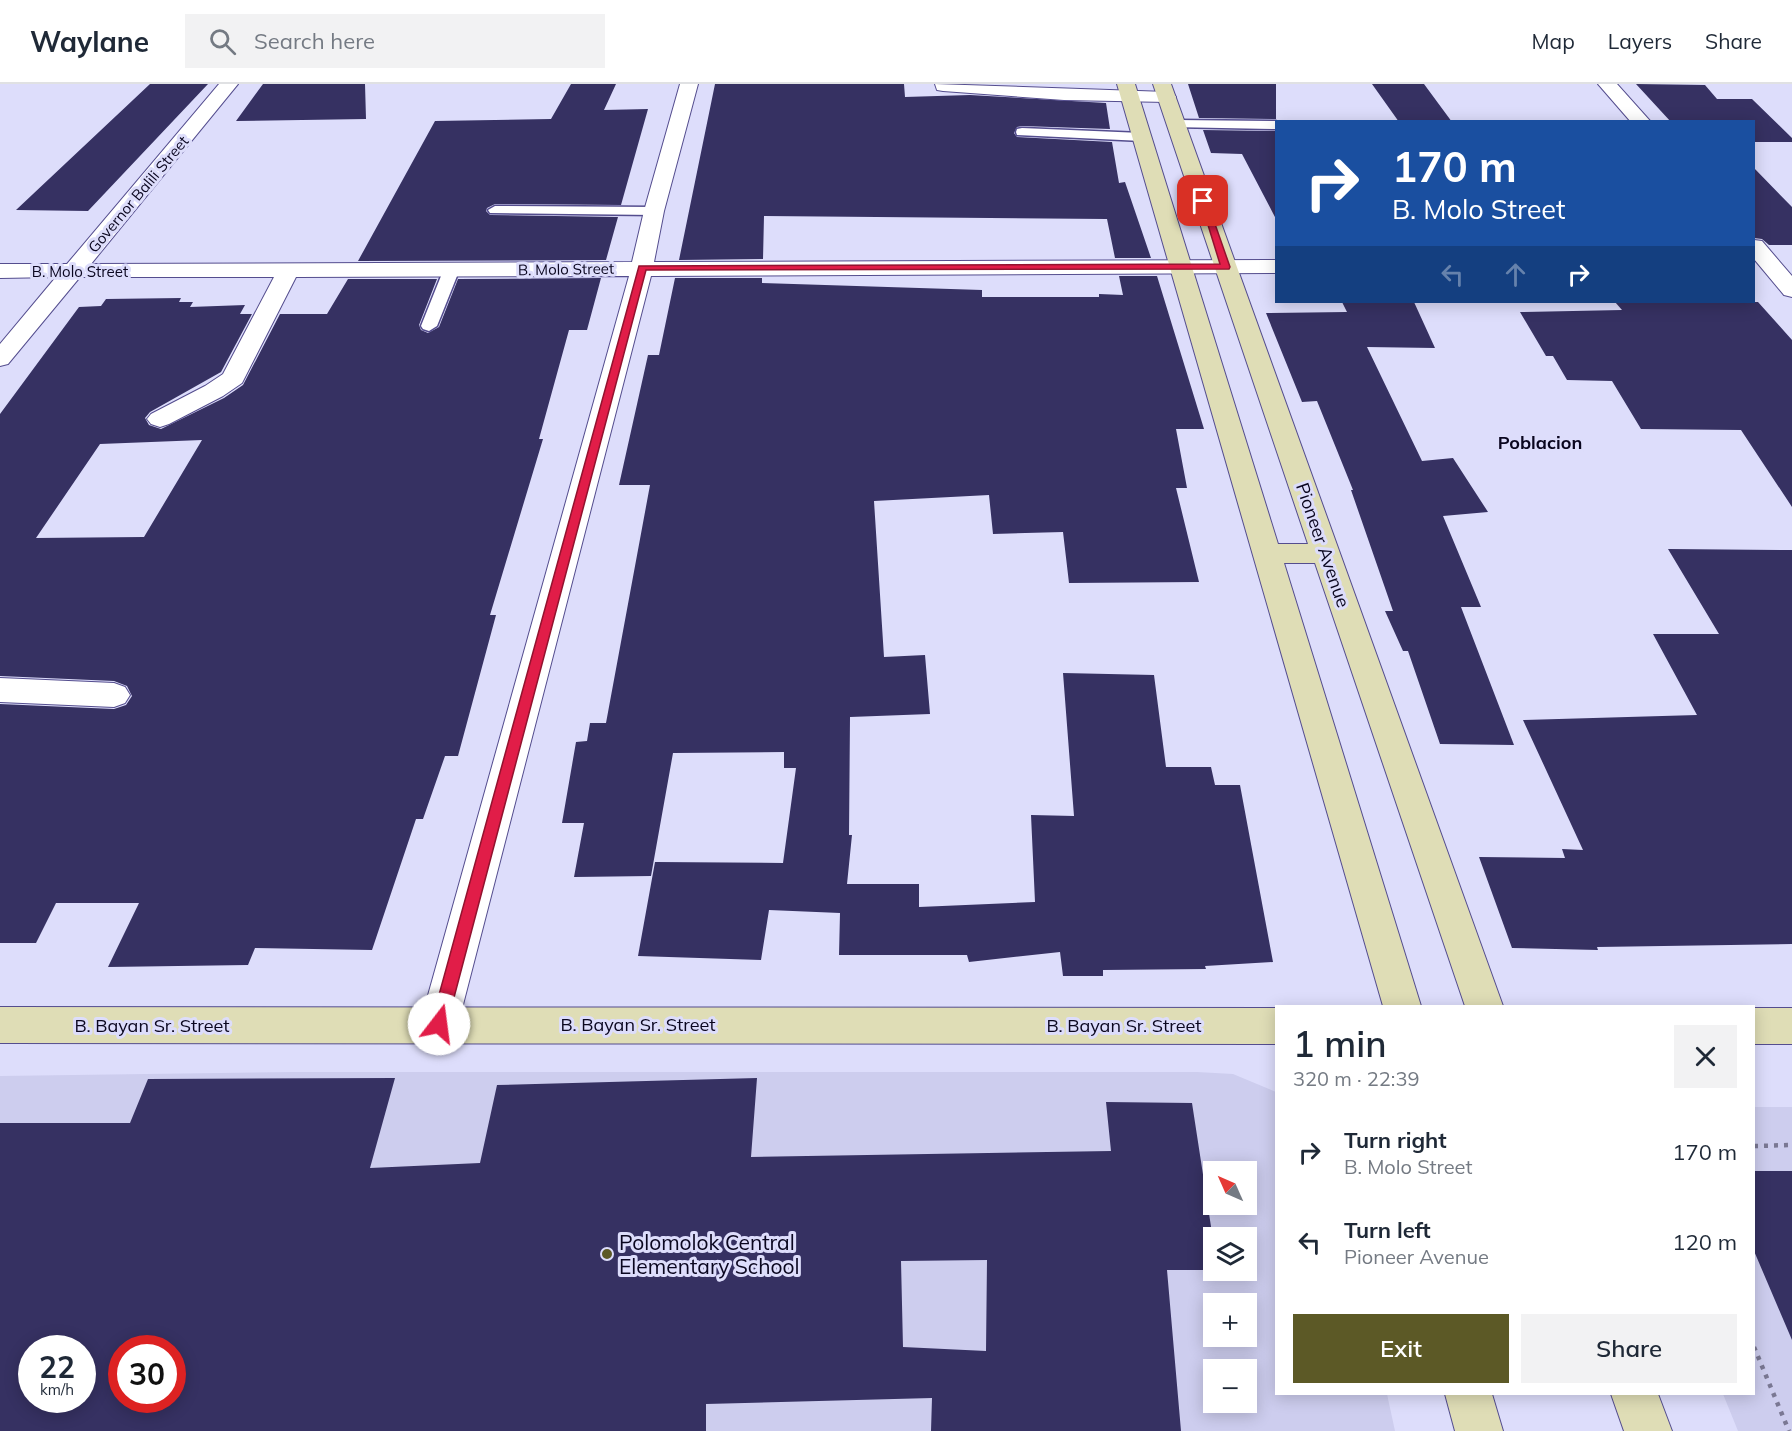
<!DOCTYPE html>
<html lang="en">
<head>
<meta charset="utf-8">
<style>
	body { margin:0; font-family:Mulish,sans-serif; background:#f2f2f3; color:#1f2937; height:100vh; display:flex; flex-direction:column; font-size:22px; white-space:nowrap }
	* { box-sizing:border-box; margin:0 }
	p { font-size:20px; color:#747a83 }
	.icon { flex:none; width:33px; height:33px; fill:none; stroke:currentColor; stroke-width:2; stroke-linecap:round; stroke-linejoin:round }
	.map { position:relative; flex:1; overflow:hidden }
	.sheet { position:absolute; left:1275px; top:921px; width:480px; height:390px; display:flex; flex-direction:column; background:#fff; border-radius:0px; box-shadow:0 3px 15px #0003 }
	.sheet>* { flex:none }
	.hud { position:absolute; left:1275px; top:36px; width:480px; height:183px; border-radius:0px; box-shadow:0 3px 15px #0003; background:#1a4fa0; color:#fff; overflow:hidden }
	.needle { width:39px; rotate:315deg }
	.tools { position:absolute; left:1203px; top:1077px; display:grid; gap:12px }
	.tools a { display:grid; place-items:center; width:54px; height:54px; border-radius:0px; background:#fff; box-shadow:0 3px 15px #0003; font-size:30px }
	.speed { position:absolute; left:18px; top:1251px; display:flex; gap:12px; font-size:30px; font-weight:700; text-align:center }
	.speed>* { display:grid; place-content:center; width:78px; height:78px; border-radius:50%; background:#fff; box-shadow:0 3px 15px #0003; line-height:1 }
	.speed small { font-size:15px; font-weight:400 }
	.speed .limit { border:9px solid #d22; background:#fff; color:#111 }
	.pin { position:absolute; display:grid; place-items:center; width:51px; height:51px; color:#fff; margin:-26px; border-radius:12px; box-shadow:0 3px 9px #0006 }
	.me { position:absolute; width:66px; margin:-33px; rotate:15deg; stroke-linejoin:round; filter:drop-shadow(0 0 4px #0008) }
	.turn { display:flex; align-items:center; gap:21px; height:126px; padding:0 18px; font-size:27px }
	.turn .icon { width:78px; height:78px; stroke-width:2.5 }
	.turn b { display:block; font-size:42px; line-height:51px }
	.lanes { display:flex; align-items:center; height:57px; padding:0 18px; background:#0003; justify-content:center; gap:30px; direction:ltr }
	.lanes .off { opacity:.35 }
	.round { display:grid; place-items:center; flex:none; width:63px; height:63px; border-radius:0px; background:#f2f2f3 }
	.summary { display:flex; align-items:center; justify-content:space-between; height:102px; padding:0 18px }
	h1 { font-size:36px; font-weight:600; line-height:45px }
	.primary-button { display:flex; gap:12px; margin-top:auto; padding:12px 18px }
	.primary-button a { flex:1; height:69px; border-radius:0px; background:#5c5926; color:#fff; font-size:24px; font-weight:600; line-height:69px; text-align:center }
	.primary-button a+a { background:#f2f2f3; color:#1f2937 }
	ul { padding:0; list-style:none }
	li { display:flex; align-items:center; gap:18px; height:90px; padding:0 18px }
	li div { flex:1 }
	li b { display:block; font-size:22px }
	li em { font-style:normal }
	header { display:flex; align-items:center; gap:36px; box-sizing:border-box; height:84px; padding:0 30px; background:#fff; border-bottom:2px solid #e0e1e3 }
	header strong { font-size:28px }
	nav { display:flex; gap:33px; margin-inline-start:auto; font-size:21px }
	.search { width:420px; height:54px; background:#f2f2f3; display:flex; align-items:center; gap:15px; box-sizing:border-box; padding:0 21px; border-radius:0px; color:#747a83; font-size:22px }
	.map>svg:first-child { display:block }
	.built { fill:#cdcdee; fill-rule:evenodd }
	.building { fill:#363162; fill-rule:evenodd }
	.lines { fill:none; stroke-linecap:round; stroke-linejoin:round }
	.lane-casing { stroke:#544d8e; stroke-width:3 }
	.street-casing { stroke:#544d8e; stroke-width:2 }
	.secondary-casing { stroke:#544d8e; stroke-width:2 }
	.path { stroke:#7a7893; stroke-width:4.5; stroke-dasharray:4 6; stroke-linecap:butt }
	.lane { fill:#fff; fill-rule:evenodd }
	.street { fill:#fff; fill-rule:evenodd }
	.secondary { fill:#dfddb6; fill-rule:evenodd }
	.route { fill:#e11d48; stroke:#92132f; stroke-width:1.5 }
	.poi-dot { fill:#5c5926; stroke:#ddddfb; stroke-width:2 }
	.labels { text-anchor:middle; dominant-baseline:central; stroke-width:6; stroke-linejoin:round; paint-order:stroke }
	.far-street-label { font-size:15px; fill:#0a061f; stroke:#ddddfb }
	.far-quarter-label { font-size:18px; font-weight:bold; fill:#0a061f; stroke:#ddddfb }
	.street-label { font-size:18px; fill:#0a061f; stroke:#ddddfb }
	.near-poi-label { font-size:21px; fill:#0a061f; stroke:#ddddfb; text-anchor:start }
</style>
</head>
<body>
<header>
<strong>Waylane</strong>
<div class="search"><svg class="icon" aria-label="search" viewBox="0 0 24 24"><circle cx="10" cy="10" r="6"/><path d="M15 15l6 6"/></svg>Search here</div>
<nav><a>Map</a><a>Layers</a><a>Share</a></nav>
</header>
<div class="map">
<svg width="1792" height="1347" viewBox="0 0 1792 1347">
	<rect width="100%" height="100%" fill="#ddddfb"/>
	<!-- built -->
	<path class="built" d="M294,988h903l36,2 43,18v302h111l8,37h-1395v-355zM1214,1088h32v32h-32zM1214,1154h32v32h-32zM1214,1220h32v32h-32zM32,1264h50v52h-50zM122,1264h50v52h-50zM1214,1286h32v32h-32z
		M1754,1023h38v324h-54l-15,-37h31z"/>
	<!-- building -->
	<path class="building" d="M150,0h58l-120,127 -72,-1z
		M263,0h102l1,35 -130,2z
		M571,0h45l-12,26 44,-1 -27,96 -126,-1 -8,4 -1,3 4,4 128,2 -12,43 -248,1 77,-140 116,-2z
		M715,0h189l1,13 65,-2 136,8 4,26 -88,-3 -5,1 -3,6 3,4 95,5 7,41 6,-1 26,76h-36l-8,-39 -343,-3 -1,43 -84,1z
		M1188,0h88v35l-77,-1z
		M1372,0h52l28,38h-53z
		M1636,0l69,1 12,14h35l40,39v4h-38v-20h-83z
		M1203,46l73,1v88l-34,-65 -31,-1z
		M1754,84l38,39v38h-23l-7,-6 -8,-1z
		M1119,192h38l47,153h-28l11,59h-11l23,94 -130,1 -6,-51 -70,2 -4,-39 -115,6 10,156 41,-2 5,59 -80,3 -1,118h3l-5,49h72v23l116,-5 -4,-87 43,1 -11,-143 91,2 12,92h45l4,18h25l33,177 -68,4 1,3 -103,1v6h-40l-3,-24 -91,10 -2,-7h-128l1,-42 -71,-3 -8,50 -123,-4 17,-94 128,1 13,-95h-12v-16l-111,1 -22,123 -77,1 10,-54h-22l14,-81 11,-1 3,-18h16l44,-238h-31l29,-130h11l16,-77h87v5l220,7v7h117v-3l24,1z
		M601,194l-14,52h-18l-30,109h4l-53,176h6l-38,141h-13l-22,63h-7l-44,131 -117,-2 -7,17 -140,2 31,-64h-83l-20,40h-36v-239l114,5 12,-4 6,-9 -5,-10 -13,-5 -114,-5v-262l79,-107 22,-1 5,-7 75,-1 -2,4h14l-3,5 55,-2 -5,9h12l-31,58 -71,40 -5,6 4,7 12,4 63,-31 19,-13 37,-71h47l21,-35h89l-18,46 2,5 7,3 11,-6 19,-48zM202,356l-58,97 -108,1 64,-94z
		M1342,218h72l21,46 -68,-1 55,114 31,-3 35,54 -45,4 38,91h-20l53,138 -74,-1 -32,-93h-5l-18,-40h8l-42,-121h2l-36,-89 -15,1 -36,-89 81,-1z
		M1615,218h143l34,38v167l-51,-77 -100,-1 -29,-48 -45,-1 -14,-24h-7l-26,-44 102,-2z
		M1668,465l124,1v394l-195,3 1,3 -86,-2 -33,-91 86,1 -3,-9 21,1 -60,-130 174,-5 -44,-81h66z
		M395,994l-25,90 110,-5 17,-78 260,-7 -6,79 360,-6 -5,-49 86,1 22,143v24h-47l14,161h-250l1,-33 -226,6v27h-706v-308h130l18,-44zM987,1176l-1,91 -83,-4 -2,-86zM32,1264h50v52h-50zM122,1264h50v52h-50z
		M1754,1087h38v169l-38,-89z"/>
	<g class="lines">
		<!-- lane casing -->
		<g class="lane-casing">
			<path id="lane" d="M1176,36l100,1 1,1 -1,7 -105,-2 -1,-3 1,-3z
				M1022,44l120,5 6,4 -6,4 -125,-6 -1,-3 1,-3z
				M495,122l159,1 7,4 -7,4 -164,-2 -2,-3z
				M451,182l8,5 -22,55 -8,5 -6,-2 -2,-3 22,-55z"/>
		</g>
		<!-- street casing -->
		<g class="street-casing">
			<path id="street" d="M219,0h19l-147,180 541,-2 12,-51 36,-127h18l-34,127 -10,51 622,-2v13l-625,3 -193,748 -5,13 -14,5 -14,-5 -5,-13 209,-748 -333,1 -54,106 -19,13 -54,28 -9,3 -9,-3 -4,-5 4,-5 54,-28 18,-12 51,-97h-194l-72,87 -8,2v-22l56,-67 -56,1v-14h67z
				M935,0l232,8 6,1 3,4 -3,4 -6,1 -103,-2 -121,-9 -6,-1z
				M1598,0h19l34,38h-20z
				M1754,156l8,1 30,35v21l-8,-2 -30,-36z
				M0,594l114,5 11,4 5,8 -5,8 -11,4 -114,-5z"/>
		</g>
		<!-- secondary casing -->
		<g class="secondary-casing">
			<path id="secondary" d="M1117,0h18l143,460h30l-155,-460h18l332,922h-38l-150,-443h-31l137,443h-38z
				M0,923l1276,1v36l-1276,-1z
				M1754,924h38v36h-38z
				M1445,1310h47l11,37h-48z
				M1611,1310h47l14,37h-48z"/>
		</g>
		<!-- path -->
		<path class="path" d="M1754,1062l38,-1
			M1754,1263l35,84"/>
		<!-- lane -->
		<use href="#lane" class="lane"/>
		<!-- street -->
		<use href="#street" class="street"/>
		<!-- secondary -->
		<use href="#secondary" class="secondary"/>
	</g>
	<!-- route -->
	<path class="route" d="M1200,115l7,2 23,66 -1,2 -583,1 -199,754 -2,5 -6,2 -6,-2 -2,-5 208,-758 581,-2z"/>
	<!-- markers -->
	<circle class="poi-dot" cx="607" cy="1170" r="6"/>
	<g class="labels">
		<!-- far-street labels -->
		<g class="far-street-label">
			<text transform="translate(138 110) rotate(-50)">Governor Balili Street</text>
			<text transform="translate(566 185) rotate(-1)">B. Molo Street</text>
			<text x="80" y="187">B. Molo Street</text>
		</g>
		<!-- far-quarter labels -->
		<g class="far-quarter-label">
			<text x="1540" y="358">Poblacion</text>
		</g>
		<!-- street labels -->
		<g class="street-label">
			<text transform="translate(1323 461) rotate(71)">Pioneer Avenue</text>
			<text x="638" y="940">B. Bayan Sr. Street</text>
			<text x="152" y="941">B. Bayan Sr. Street</text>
			<text x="1124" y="941">B. Bayan Sr. Street</text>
		</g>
		<!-- near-poi labels -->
		<g class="near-poi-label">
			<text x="619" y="1158">Polomolok Central<tspan x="619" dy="24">Elementary School</tspan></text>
		</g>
	</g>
</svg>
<div class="tools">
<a><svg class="needle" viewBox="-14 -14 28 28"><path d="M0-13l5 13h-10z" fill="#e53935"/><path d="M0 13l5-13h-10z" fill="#747a83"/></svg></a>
<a><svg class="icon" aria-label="layers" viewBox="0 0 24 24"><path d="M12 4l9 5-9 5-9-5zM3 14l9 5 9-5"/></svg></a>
<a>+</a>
<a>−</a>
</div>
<div class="speed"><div>22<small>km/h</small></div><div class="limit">30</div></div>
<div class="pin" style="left:1203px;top:117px;background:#d93025"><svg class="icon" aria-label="arrive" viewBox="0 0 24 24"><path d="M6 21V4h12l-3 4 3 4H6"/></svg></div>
<svg class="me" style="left:439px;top:940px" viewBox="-20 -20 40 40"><circle r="19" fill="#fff"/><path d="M0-13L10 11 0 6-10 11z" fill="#e11d48"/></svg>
<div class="hud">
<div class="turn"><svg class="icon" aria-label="right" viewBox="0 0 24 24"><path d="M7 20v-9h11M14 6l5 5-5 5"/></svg><div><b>170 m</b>B. Molo Street</div></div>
<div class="lanes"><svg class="icon off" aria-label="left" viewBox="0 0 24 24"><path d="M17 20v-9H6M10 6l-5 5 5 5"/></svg><svg class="icon off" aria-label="ahead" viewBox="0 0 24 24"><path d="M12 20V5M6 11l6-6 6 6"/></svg><svg class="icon" aria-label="right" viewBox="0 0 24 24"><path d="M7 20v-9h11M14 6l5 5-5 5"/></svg></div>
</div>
<section class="sheet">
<div class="summary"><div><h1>1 min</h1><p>320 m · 22:39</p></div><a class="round"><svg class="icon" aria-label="close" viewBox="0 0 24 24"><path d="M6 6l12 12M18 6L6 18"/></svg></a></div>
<ul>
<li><svg class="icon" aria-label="right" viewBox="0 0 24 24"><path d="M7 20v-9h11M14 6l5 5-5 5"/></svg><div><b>Turn right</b><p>B. Molo Street</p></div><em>170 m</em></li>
<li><svg class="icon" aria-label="left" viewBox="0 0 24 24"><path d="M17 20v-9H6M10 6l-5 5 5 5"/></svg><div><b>Turn left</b><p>Pioneer Avenue</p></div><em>120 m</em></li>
</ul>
<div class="primary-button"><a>Exit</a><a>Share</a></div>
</section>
</div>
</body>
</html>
